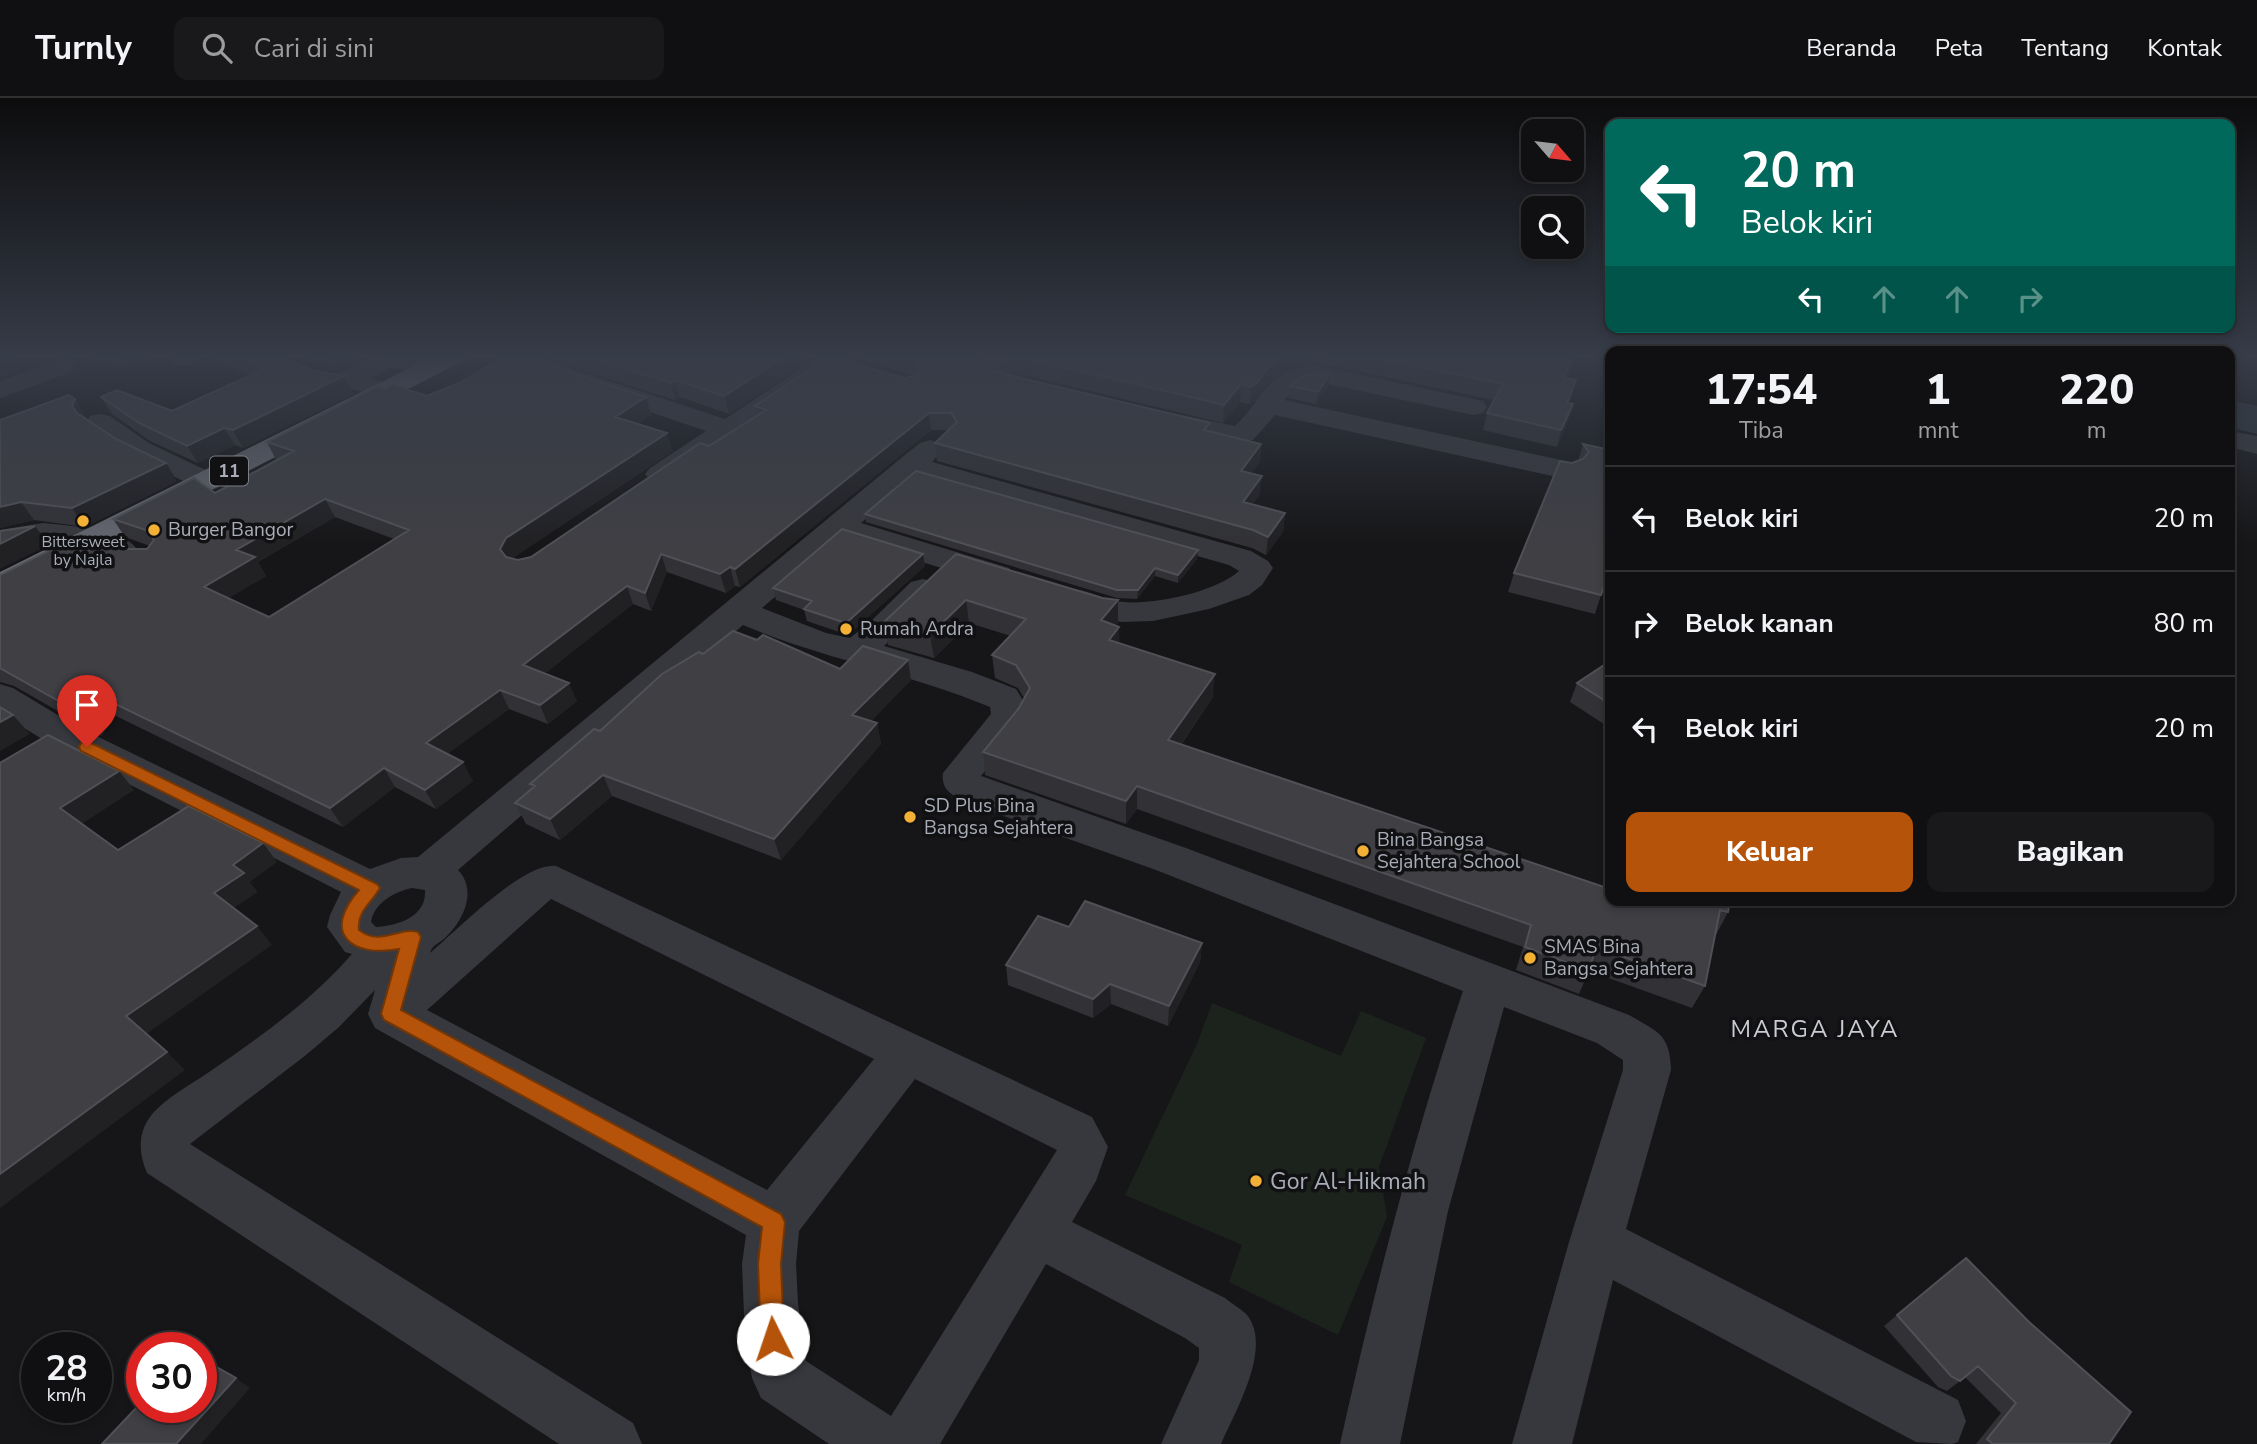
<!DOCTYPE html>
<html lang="id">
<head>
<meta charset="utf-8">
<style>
	body { margin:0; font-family:"Nunito Sans",sans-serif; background:#19191b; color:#f1f3f6; height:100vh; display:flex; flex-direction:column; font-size:26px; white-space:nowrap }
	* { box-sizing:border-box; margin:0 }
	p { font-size:23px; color:#9c9d9f }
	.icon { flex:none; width:38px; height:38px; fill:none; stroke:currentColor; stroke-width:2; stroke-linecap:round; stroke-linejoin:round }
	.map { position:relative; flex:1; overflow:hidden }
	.panel { position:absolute; left:1605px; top:248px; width:630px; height:560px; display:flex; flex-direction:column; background:#101012; border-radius:14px; box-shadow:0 4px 10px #0003,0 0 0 2px #303032 }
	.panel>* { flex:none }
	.hud { position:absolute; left:1605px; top:21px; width:630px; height:214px; border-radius:14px; box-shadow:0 4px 10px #0003,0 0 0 2px #303032; background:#00695c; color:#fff; overflow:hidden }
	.needle { width:46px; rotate:118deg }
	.buttons { position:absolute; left:1521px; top:21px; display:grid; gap:14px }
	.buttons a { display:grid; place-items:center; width:63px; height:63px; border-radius:14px; background:#101012; box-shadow:0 4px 10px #0003,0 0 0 2px #303032; font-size:35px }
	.speed { position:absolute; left:21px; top:1234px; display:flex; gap:14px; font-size:35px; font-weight:700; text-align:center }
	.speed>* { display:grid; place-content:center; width:91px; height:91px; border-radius:50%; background:#101012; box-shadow:0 4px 10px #0003,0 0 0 2px #303032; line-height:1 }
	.speed small { font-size:18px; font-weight:400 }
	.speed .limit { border:10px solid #d22; background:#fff; color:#111 }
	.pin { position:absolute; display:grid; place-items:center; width:60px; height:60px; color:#fff; margin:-72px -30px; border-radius:50% 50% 50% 0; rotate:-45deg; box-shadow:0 0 7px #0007 }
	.pin .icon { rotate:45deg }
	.me { position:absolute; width:77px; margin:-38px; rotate:356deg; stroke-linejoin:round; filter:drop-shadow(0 0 5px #0008) }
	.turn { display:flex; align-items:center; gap:24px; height:147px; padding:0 21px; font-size:32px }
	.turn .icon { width:91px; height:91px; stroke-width:2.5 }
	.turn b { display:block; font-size:49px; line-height:60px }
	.lanes { display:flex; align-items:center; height:66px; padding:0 21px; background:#0003; justify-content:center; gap:35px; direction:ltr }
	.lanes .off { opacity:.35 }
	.eta { display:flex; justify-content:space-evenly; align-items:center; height:119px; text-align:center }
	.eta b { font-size:42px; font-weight:800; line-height:49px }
	.cta { display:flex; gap:14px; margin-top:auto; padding:14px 21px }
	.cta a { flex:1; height:80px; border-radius:14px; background:#b45309; color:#fff; font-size:28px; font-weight:800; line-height:80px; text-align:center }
	.cta a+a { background:#19191b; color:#f1f3f6 }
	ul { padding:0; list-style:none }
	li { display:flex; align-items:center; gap:21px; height:105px; padding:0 21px; border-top:2px solid #303032 }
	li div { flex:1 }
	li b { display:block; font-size:26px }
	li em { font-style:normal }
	header { display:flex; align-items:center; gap:42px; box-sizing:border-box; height:98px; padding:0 35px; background:#101012; border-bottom:2px solid #303032 }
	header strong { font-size:33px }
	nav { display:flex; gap:38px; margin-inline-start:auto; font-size:24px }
	.search { width:490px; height:63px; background:#19191b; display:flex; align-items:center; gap:18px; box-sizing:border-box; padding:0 24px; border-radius:14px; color:#9c9d9f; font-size:26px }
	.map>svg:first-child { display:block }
	.green { fill:#1c231d }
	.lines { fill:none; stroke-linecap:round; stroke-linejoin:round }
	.river { fill:#2c353c; fill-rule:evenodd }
	.minor { fill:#37383d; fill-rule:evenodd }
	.highway { fill:#63666e; fill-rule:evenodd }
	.wall { fill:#323236; fill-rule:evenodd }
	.shaded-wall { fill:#212124 }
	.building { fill:#3f3f44; stroke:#4f5156; stroke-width:2; fill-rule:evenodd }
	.route { fill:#b45309; stroke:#753606; stroke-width:2 }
	.poi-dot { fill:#f2b134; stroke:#111113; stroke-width:2.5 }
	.labels { text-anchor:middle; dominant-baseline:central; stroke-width:7; stroke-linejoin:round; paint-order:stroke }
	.far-poi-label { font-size:16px; fill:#a8adb8; stroke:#111113 }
	.shield { fill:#111113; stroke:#7b7e86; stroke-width:2 }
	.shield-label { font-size:18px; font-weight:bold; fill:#a8adb8 }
	.poi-label { font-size:19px; fill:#a8adb8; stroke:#111113; text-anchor:start }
	.near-poi-label { font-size:23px; fill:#a8adb8; stroke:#111113; text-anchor:start }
	.near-neighbourhood-label { font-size:24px; letter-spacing:2px; fill:#c9ccd4; stroke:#111113 }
</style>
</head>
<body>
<header>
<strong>Turnly</strong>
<div class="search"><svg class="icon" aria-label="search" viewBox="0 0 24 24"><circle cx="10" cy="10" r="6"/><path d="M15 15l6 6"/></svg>Cari di sini</div>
<nav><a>Beranda</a><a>Peta</a><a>Tentang</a><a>Kontak</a></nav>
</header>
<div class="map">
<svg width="2257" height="1346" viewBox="0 0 2257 1346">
	<rect width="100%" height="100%" fill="#161618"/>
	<!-- green -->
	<path class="green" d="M1212,905l129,53 20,-45 65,27 -47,129 8,50 -49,118 -109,-53 13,-37 -117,-50 72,-151z"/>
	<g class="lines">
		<!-- river -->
		<path class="river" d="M2230,302l27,6v28l-27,-7z"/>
		<!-- minor -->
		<path class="minor" d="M173,257h31c-7,11 -18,12 -30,9l-4,-5z
			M377,257c19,0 50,-2 62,15l-4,6 -9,2 -33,-11 -22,11 21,7 4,6 -4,6 -9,2 -43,-14 -4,-6 4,-6z
			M492,257h39l194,64 97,-64h30l-4,5 -178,120 -10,3 -10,-3 -5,-6 5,-6 56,-37 -210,-71z
			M984,257h28l-13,13 41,15 4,6 -4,6 -9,2 -55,-19 -6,-9z
			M62,260l9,2 4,6 -4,6 -71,26v-17z
			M1304,268h15l154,33 10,2 4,6 -4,6 -10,2 -154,-33 -18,2 -17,16 282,61 10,3 5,6 -5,6 -10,3 -291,-64 -22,25 -23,3 -82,-19 -4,-6 4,-6 10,-2 77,16c28,-26 27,-49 69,-60z
			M100,316l10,2 39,27 69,33 5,6 -5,6 -10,3 -10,-3 -69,-33 -39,-27 -4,-6 4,-6z
			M2230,333l27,5v18l-27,-7z
			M930,342l10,3 4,6 -12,13 319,89 17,10 5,7 -11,17 -13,10 -40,14 -56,12 -31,1 -13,-2 -52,-16 -5,-7 5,-7c21,-5 38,6 58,11 33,6 99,-8 124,-30l-10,-6 -313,-89 -55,47 148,45 5,7 -5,7 -11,3 -11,-3 -143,-44 -82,70 64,25 24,5 18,-14 43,-42 12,-3 12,3 4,7 -4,7 -51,50 88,26 44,17 13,21 -10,19 -38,47 205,72 443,167c29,17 41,19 42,55l-45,159 332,171 8,21 -8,21 -6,2 -36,-2 -303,-162 -41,164h-60l57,-202 54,-172v-10l-26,-17 -93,-36 -56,204 -48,233h-60c34,-153 73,-305 123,-453l-307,-121 -194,-69c-12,-8 -21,-12 -19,-28l48,-59 -1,-7c-81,-34 -167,-48 -247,-82l-285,245c20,21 5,51 -13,68 -7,6 -13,7 -15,15 26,-22 93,-91 126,-87l536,251 16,30 -12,34 -24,41 153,76c6,5 16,11 22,17 26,33 -12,96 -26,129h-60l38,-84v-12l-14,-10 -139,-74 -106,180h-111l-68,-46 -9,-20 -7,-39 -3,-75 4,-29 -371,-207 -7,-14 7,-24 -36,37 -33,28 -116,89 443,279 9,21h-83l-412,-271c-10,-23 -9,-46 10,-64 16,-16 40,-28 58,-41 49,-34 98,-69 137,-114l-7,-2 -18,-25 3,-12 11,-23 -291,-148 -50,-31v-29l13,4 63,38 294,143 31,-11 17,-1 482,-398 20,-16zM412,790l13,2c2,27 -28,36 -49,37l-5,-5c3,-19 23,-30 41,-34zM551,801l323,160 -107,131 -340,-180zM915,981l142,71 -166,266 -85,-55 -8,-58 -2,-39 3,-33z
			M43,425c22,2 81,7 93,25l-5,7c-19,4 -35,-6 -54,-9 -32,-7 -46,-3 -77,4v-20z"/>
		<!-- highway -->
		<path class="highway" d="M436,257h33l-4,5 -453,232 -12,3v-23z"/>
	</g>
	<!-- wall -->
	<path class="wall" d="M74,257h81l-26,13z
		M204,257h67l44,16 29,5 9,18 -110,54 -8,-3 -37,18 -48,-22 -38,-27 -11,-17 71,14 79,-36 -46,-17z
		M297,257h73l-34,14z
		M534,257h284l-89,59 -49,-17 -5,3z
		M852,257h129l-6,6 8,8 227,54 -1,8 52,13 -1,18 -9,11 9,21 -8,11 33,8 -2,19 -17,23 -14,-7 -315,-87 -2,-18 13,-13h-17l-191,157 -5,-1 -9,7 -59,-21 -16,39 -18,-7 -88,69 32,28 -29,23 -39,-15 -62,45 26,27 -37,28 -41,-22 -52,40 -229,-112 -12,21 -88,-50 -14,-4v-107l125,-26h22l3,-3 -25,-9 -12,-18 102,-26 61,-33 -9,-18 118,-53 42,7 224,19 -14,9 36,27 -159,106 -1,2 5,1 13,-3 227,-142 -3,-9 161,-30 -63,-18zM335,419l59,22 -125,78 -41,-19 38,-22 -8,-14z
		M1003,257h571l-8,23 10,2 -7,23 -1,18 -11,26 -74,-17 4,-17 7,-13 -174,-37 -23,4 -17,7 -12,9 -12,17 -6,4 -10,-2 -17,21 -219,-53z
		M1330,276l-2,13 -12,17 -27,-6 1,-12z
		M75,301l11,18v2l91,62 -92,46 -51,-7 -34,8z
		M1583,346l27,6v117l-15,47 -87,-22 6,-19 58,-110 6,-2z
		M865,416l333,36 -1,9 -19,24 -23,-7 -18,23 -20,-1 -251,-76z
		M923,456l2,12 -77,69 -41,-14 -3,-11 -28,-10 -3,-12z
		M956,456l146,44 16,2v23l-3,3 4,1v17l94,53 -32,48 429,156h120l-2,11 -12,23h-1l-10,51 -13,22 -103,-37 -10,23 -63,-24 7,-23 -386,-138 -11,15 -141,-49 -2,-23 36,-44 5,-10 -6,-10 -23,-10 -3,-23 19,-19 -42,-13 -35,35 -46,-13 -4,-23z
		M703,556l137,15 71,11 -40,41 6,2 4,21 -100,116 -169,-64 -52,44 -34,-16 -11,-21 18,-15 -3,-4z
		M1610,563v67l-40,-26 7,-19z
		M1069,829l133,16 -2,19 -32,64 -57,-22 -18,14 -85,-33 -2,-20z
		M1897,1217l212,129h-133l25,-31 -36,-36 -18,14 -9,-4 -54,-61z"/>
	<!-- shaded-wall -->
	<path class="shaded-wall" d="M5,257h3l11,16 -19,7v-21z
		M122,257h33l-26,13z
		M329,257h41l-34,14z
		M788,257h30l-89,59 -5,-18z
		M966,257h15l-14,14z
		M1285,257h36l-1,8 -23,4 -17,7 -12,9 -12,17 -6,4 1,-17 19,-22 11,-8z
		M1574,257l-2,10 -12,30 4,-17z
		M1330,276l-2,13 -12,17 2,-12z
		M344,278l9,18 -110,54 -10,-18z
		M675,282l5,17 -5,3 -4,-17z
		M1576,282l-5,18 -9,22 5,-17z
		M1241,286l-1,18 -17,21 1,-18z
		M646,299l5,18 -30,19 -6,-17z
		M75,301l11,18 -2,6 -12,-17z
		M1573,306l-5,17 -11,26 4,-17z
		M929,315l2,17 -191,157 -5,-18z
		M224,330l11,17 -37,18 -11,-17z
		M667,335l6,18 -159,106 -6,11 -8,-19 6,-11z
		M1261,346l-1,18 -21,27 2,-18z
		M166,365l11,18 -92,46 -13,-19z
		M1262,378l-2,18 -19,26 2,-18z
		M325,401l10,18 -77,45 8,14 -50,30 -12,-19 32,-37z
		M21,404l13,18 -34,8v-21z
		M1285,415l-2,19 -17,23 2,-18z
		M35,428l14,19 -49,24v-25z
		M1198,452l-1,9 -19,24v-8z
		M661,456l6,18 -16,39 -6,-18z
		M923,456l2,12 -77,69 -2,-12z
		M730,469l5,19 -9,7 -6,-19z
		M1155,470v8l-18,23 1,-9z
		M627,488l6,18 -101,80 -9,-19z
		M966,502l3,23 -35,35 -4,-23z
		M1118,502v23l-17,20v-23z
		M1119,529l1,23 -11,-10z
		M908,562l3,20 -54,55 -5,-20z
		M1215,576l-2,23 -45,66v-23z
		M569,585l8,18 -29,23 -8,-19z
		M500,592l9,19 -73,53 -10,-19z
		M99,598l15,19 -12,21 -15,-19z
		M13,617l17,19 -30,17v-29z
		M877,625l4,21 -100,116 -7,-21z
		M463,664l10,19 -37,28 -11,-19z
		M384,670l11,19 -52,40 -13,-19z
		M119,673l15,19 -57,37 -17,-19z
		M603,677l9,21 -52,44 -10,-21z
		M1137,688v23l-11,15v-23z
		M263,745l14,19 -27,20 8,10 -29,19 -15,-18 19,-28z
		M257,828l15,19 -127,90 -19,-19z
		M1202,845l-2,19 -32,64 1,-20z
		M1110,886l1,20 -18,14v-19z
		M167,954l18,18 -185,138v-34z
		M236,1280l14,10 -49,56h-25z"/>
	<!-- building -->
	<path class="building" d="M235,257h36l44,16 29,5 -111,54 -9,-2 -37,18 -48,-23 -38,-26 16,-7 55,21 96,-44z
		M507,257h10l129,42 -31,20 52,16 -161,105 -6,11 6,8 12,3 13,-3 169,-114 9,3 57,-36 -11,-4 74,-49 76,21 10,-2 6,-7 -5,-10 -16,-4h69l14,14 227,54 -6,7 57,14 -20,27 21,5 -19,26 42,11 -17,24 -15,-7 -318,-87 22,-21 -6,-9h-22l-194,156 -5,-2 -10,7 -59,-20 -16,39 -18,-7 -104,79 46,18 -29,22 -40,-15 -74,53 37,19 -38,28 -41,-22 -54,40 -231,-112 -12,21 -87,-49v-93l80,-40 45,14h22l7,-9 -5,-9 -36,-12 81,-41 21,15 79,-42 -27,-9 110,-55 8,2 8,-4 34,11 32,-13zM325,401l84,31 -140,87 -65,-30 51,-30 -19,-7z
		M582,257h206l-64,41 -49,-16 -4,3z
		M1013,257h272l-4,2 -11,8 -13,18 -6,4 -10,-3 -17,21z
		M1363,257h211l-10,23 12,2 -9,23 6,1 -12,26 -74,-17 16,-29z
		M1320,274l10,2 -12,18 -28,-6 16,-11z
		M69,297l6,4 -3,7 5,7 39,26 50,24 -94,45 -51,-6 -21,5v-87z
		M1583,346l27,6v117l-9,28 -87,-22 46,-112 12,2 11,-4 6,-7z
		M916,373l282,79 -20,25 -23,-7 -17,22h-21l-252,-76z
		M35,428l-35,18v-13z
		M842,431l81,25 -77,69 -42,-14 8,-8 -39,-13z
		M956,456l146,44 16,2 -17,20 18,7 -10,13 106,34 -47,66 442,149v12h120l-2,11 -8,-2 -15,76 -109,-39 -7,24 -64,-24 6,-22 -394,-139 -11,15 -143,-49 36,-44 11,-20 -14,-23 -24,-10 34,-36 -60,-19 -36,35 -46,-13z
		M733,533l24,9 6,-5 77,34 23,-23 45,14 -56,55 25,8 -103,116 -171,-64 -53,44 -35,-16 20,-17 -5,-2 64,-55 6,2 62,-57 37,-22 4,2z
		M1610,563v43l-33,-21z
		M0,609l13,8 -13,7z
		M48,637l71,36 -59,37 58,42 71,-44 74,37 -30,22 11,8 -30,20 43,33 -131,90 41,36 -167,122v-411z
		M1085,803l117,42 -33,63 -59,-22 -17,15 -87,-34 32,-49 31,11z
		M1966,1160l62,63 103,91 -22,32h-116l-6,-5 29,-36 -38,-37 -18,15 -9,-5 -54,-61z
		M206,1263l30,17 -60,66h-74l34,-36 16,11 11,-12h38v-41z"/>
	<!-- sky -->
	<linearGradient id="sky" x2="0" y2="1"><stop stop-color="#0c0c0d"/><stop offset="0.58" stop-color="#363c48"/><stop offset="1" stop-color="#363c48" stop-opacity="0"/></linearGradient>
	<rect width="2257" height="446" fill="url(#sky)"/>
	<!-- route -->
	<path class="route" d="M87,643l290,143 3,4c-9,16 -23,23 -21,42 22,17 40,-4 59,2l3,5 -20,73 380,204 4,8 -4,42 3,75 -3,8 -8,3 -9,-3 -3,-8 -3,-75 4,-37 -378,-207 -3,-6 18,-65c-48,9 -78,-16 -40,-59l-278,-139 -2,-4 2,-4z"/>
	<!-- markers -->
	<g class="poi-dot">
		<circle cx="83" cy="423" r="7"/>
		<circle cx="154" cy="432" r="7"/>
		<circle cx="846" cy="531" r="7"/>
		<circle cx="910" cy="719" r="7"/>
		<circle cx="1363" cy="753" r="7"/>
		<circle cx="1530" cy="860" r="7"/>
		<circle cx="1256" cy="1083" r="7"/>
	</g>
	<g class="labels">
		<!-- far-poi labels -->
		<g class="far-poi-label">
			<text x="83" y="444">Bittersweet<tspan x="83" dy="18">by Najla</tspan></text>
		</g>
		<!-- shield labels -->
		<rect class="shield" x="210" y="358.5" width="38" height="29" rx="5"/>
		<g class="shield-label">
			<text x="229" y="373">11</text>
		</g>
		<!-- poi labels -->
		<g class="poi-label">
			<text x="168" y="432">Burger Bangor</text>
			<text x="860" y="531">Rumah Ardra</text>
			<text x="924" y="708">SD Plus Bina<tspan x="924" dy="22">Bangsa Sejahtera</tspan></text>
			<text x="1377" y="742">Bina Bangsa<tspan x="1377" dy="22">Sejahtera School</tspan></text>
			<text x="1544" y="849">SMAS Bina<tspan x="1544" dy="22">Bangsa Sejahtera</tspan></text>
		</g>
		<!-- near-poi labels -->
		<g class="near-poi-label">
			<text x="1270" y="1083">Gor Al-Hikmah</text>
		</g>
		<!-- near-neighbourhood labels -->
		<g class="near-neighbourhood-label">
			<text x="1815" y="931">MARGA JAYA</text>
		</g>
	</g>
</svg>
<div class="buttons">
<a><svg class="needle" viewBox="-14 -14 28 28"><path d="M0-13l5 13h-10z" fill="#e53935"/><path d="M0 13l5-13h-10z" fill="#9c9d9f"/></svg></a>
<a><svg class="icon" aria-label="search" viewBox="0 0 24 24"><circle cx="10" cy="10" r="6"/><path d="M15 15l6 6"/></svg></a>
</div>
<div class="speed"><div>28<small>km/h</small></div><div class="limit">30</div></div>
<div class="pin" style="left:87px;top:649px;background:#d93025"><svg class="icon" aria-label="arrive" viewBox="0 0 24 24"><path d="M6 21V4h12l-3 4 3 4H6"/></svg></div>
<svg class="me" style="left:773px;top:1241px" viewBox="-20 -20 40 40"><circle r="19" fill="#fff"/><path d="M0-13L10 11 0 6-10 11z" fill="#b45309"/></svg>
<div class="hud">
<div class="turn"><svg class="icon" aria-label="left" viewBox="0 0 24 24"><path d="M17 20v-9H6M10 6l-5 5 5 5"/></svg><div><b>20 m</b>Belok kiri</div></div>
<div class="lanes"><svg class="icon" aria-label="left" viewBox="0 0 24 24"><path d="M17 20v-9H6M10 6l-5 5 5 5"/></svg><svg class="icon off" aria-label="ahead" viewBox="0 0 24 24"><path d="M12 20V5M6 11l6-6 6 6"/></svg><svg class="icon off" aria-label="ahead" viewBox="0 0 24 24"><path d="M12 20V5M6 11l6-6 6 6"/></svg><svg class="icon off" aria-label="right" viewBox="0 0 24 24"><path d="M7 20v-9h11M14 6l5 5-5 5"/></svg></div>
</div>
<section class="panel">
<div class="eta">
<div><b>17:54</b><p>Tiba</p></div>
<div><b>1</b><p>mnt</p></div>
<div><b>220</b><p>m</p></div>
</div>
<ul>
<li><svg class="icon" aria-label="left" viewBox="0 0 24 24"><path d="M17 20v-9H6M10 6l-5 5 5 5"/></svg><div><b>Belok kiri</b></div><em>20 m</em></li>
<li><svg class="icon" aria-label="right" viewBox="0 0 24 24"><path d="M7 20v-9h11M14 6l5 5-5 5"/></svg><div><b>Belok kanan</b></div><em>80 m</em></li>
<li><svg class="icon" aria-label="left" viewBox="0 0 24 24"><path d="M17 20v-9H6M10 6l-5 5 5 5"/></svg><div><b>Belok kiri</b></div><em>20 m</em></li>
</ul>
<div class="cta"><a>Keluar</a><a>Bagikan</a></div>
</section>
</div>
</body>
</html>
